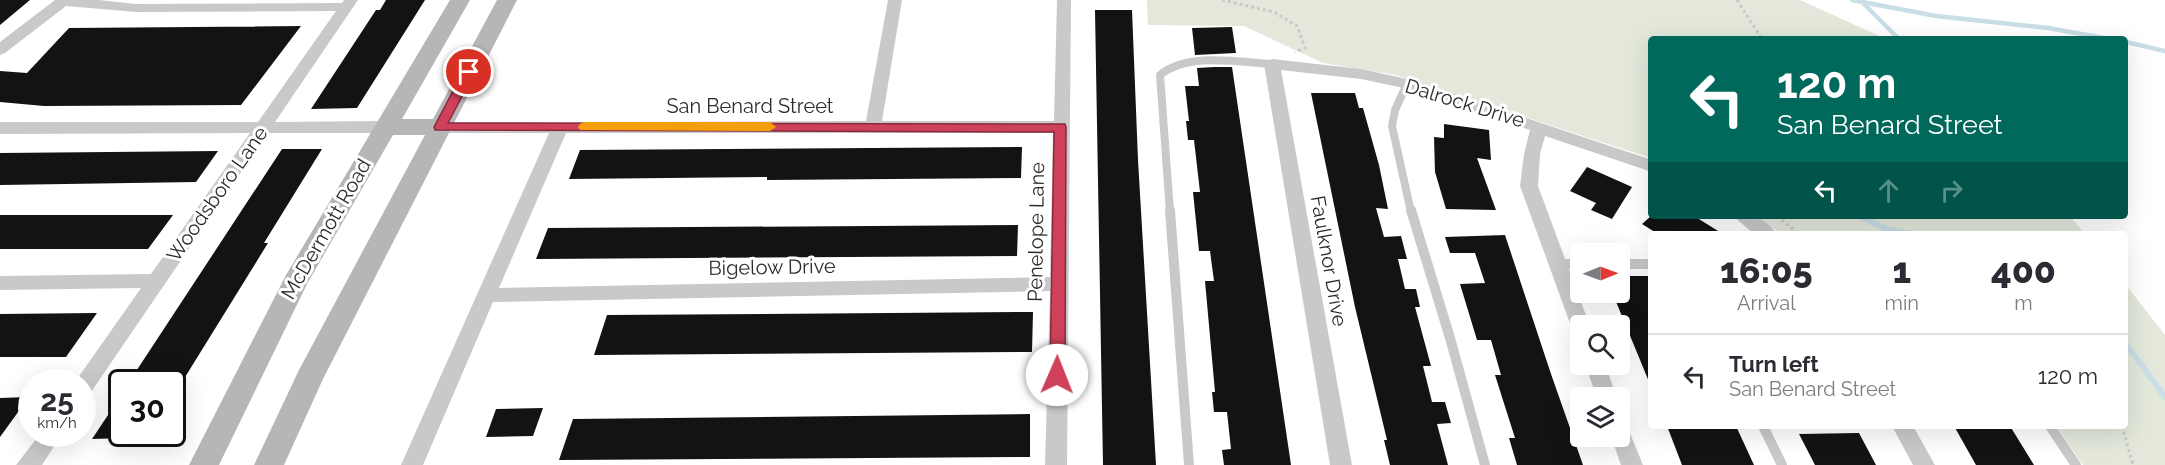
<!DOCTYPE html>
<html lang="en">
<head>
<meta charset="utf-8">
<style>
	body { margin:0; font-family:Raleway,sans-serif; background:#f7f7f7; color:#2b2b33; height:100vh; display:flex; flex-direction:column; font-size:22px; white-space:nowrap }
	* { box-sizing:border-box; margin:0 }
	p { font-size:20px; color:#7c7c81 }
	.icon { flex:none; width:33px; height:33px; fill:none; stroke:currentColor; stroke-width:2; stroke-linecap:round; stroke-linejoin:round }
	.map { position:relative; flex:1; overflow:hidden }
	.sheet { position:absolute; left:1648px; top:231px; width:480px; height:198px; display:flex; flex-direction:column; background:#fff; border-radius:6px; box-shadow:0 6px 24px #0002 }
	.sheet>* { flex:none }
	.banner { position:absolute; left:1648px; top:36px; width:480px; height:183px; border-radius:6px; box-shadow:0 6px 24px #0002; background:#00695c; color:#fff; overflow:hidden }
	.needle { width:39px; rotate:89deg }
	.tools { position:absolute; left:1570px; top:243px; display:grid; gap:12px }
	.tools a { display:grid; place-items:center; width:60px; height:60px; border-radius:6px; background:#fff; box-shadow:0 6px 24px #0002; font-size:30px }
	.speed { position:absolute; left:18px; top:369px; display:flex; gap:12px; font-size:30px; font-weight:700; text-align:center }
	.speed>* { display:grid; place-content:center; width:78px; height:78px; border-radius:50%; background:#fff; box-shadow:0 6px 24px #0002; line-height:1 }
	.speed small { font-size:15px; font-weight:400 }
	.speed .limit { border:3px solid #111; border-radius:9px; background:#fff; color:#111 }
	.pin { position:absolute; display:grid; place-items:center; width:51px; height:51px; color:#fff; margin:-26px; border:3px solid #fff; border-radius:50%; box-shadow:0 2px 6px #0007 }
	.me { position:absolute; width:66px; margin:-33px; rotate:1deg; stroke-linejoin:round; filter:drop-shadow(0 0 4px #0008) }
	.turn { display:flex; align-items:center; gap:21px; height:126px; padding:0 30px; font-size:27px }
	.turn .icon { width:78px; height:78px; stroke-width:2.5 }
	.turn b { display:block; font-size:42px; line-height:51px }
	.lanes { display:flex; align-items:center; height:57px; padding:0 30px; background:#0003; justify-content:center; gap:30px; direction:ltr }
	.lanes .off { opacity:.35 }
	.eta { display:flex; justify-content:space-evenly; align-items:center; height:102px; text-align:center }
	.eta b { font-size:36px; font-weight:800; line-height:42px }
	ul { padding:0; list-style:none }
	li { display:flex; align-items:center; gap:18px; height:84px; padding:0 30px; border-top:2px solid #e1e1e2 }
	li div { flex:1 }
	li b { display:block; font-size:22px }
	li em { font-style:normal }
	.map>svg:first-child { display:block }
	.green { fill:#e3e8db }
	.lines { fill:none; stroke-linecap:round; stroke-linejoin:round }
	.stream-far1 { stroke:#c9dee6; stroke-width:4.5 }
	.stream { stroke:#c9dee6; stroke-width:6 }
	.building { fill:#131313 }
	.path { stroke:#c9c9c9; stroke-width:3; stroke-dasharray:3 3; stroke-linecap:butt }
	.lane-far1 { stroke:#c9c9c9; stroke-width:8 }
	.lane { stroke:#c9c9c9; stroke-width:10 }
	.street { fill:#c9c9c9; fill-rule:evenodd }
	.secondary { fill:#b6b6b6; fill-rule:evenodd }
	.route { fill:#cf415b; stroke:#872a3b; stroke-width:1.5 }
	.slow { fill:#f59e0b }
	.labels { text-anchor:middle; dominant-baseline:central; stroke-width:6; stroke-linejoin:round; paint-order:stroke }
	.street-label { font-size:20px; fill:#2c2c2c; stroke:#fff }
</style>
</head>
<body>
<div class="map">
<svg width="2165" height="465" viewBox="0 0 2165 465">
	<rect width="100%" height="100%" fill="#fff"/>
	<!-- green -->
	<path class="green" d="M1147,0h653l86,39h-234l-1,119 -255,-83 -73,-12 -79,-37 -96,-1z
		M1755,216h315l15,18h-304z
		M2126,285l39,50v130h-82l-26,-39h69z"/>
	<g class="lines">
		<!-- stream-far1 -->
		<path class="stream-far1" d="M1852,0l84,16 112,12 61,11
			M1864,4l35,35
			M2126,42l39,9"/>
		<!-- stream -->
		<path class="stream" d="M1860,216l26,13 25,5
			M2126,344l39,53"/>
	</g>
	<!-- building -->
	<path class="building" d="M0,0h30l-30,25z
		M386,0h39l-68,108 -46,1 65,-99h4z
		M1095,10h37l6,150 18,305h-53z
		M301,26l-60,79 -197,1 -44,-4v-31l27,2 42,-45z
		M1232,27l4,26 -41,2 -3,-27z
		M1214,67h18l59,398h-67l-2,-15 9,-1 -4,-37h-13l-2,-20h3l-10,-111h9l-4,-30h-11l-6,-59h7l-6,-52h-6l-2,-19h3l-4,-35h14l-2,-18z
		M1311,93h44l4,15h4l16,57 9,44 -12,-1 8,29 17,-1 6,23h-9l7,30h11l4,18h-5l16,59h-8l9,36h13l6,21 -14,1 11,41h-58l-6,-25h3l-32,-133z
		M1444,124l45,6 2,30 -14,-2 19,52 -50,-1 -11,-37 -1,-35 10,1z
		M1022,147l-1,31 -254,2v-3l-198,2 11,-29z
		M282,149h40l-58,94h4l-86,139h-53z
		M218,151l-22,31 -196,3v-32z
		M1587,167l45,20 -20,32 -21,-9 5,-7 -26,-12z
		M0,215h173l-25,34h-148z
		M1651,216h43l29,18h-65l-16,-10z
		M1018,225l-1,31 -481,3 12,-31z
		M1505,235l46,139 32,91h-66l-8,-27h6l-20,-63h6l-10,-35h-14l-17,-56 25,-1 -10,-30h-25l-5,-16z
		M1620,276h32v113l-40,-97h8z
		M1033,312l-1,40 -438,3 13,-40z
		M97,313l-31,44h-66v-43z
		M122,394v44l-30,1z
		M29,397l-29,40v-39z
		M543,408l-10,28 -47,1 10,-28z
		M1030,414v43l-471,3 14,-41z
		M1667,426h69l18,39h-72z
		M1954,426h56l24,39h-58z
		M1859,433l17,32h-61l-16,-31z"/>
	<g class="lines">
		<!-- path -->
		<path class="path" d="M1222,0l52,12 23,14 8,22 -10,4
			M1737,0l25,39
			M1777,216l22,18
			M2122,426l11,39"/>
		<!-- lane-far1 -->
		<path class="lane-far1" d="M1407,84l-12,26 -3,16 19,86
			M1170,212l-10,-137c28,-23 78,-13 112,-11"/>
		<!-- lane -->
		<path class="lane" d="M1170,210l19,255
			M1411,210l39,128 35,127
			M1558,264h23
			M1620,264h32
			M1763,426l19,39
			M2050,426l26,39"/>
		<!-- street -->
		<path class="street" d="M55,0h44l37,4 206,-1 2,-3h14l-83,122 110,-1 6,2 2,4 -2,4 -6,2h-117l-179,262 -7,2v-15h-7l66,-94 -141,2v-14l151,-2 99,-141 -250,1v-12h258l78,-111 -200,1 -70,-6 -61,47 -5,2v-13z
			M888,0h14l-20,121h172l3,-121h14l-4,465h-22l5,-174 -557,11 -70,163h-22l148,-332h-109l-6,-2 -2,-4 2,-4 432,-2zM566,133h487l-3,144 -551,11z
			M1272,59l89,10 55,12 236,79v12l-107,-36 -5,18 -2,32 52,140h-9v8l-7,-3 -3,-5 -51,-140 4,-32 6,-24 -117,-40 -52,-11 -80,-9 71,395h-22l-66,-401z
			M1733,216c17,0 34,1 43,18h-22z
			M1585,364h20l12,34h-20z
			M1620,423l7,3 16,39h-22l-10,-29h9z
			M1892,426h21l22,39h-22z
			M40,434h22l-20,31h-26z"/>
		<!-- secondary -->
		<path class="secondary" d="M450,0h20l-68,119h31l64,-119h20l-194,379 -39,86h-30l45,-95 126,-235h-32l-86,149 -88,181h-30l97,-190z"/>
	</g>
	<!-- route -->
	<path class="route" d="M469,68l6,4 -27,51 617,1 1,3 -1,248 -2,4 -6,2 -5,-2 -2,-4 4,-243 -619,-2 -1,-3 29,-55z"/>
	<!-- slow -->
	<path class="slow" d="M584,122h186l6,5 -6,4 -190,-1 -2,-3 2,-3z"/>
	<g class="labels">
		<!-- street labels -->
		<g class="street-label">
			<text transform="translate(1465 103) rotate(17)">Dalrock Drive</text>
			<text x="750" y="106">San Benard Street</text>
			<text transform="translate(217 194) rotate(-55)">Woodsboro Lane</text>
			<text transform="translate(326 229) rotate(-60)">McDermott Road</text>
			<text transform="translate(1036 232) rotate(-89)">Penelope Lane</text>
			<text transform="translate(1329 261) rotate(80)">Faulknor Drive</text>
			<text transform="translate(772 267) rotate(-1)">Bigelow Drive</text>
		</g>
	</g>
</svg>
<div class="tools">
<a><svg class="needle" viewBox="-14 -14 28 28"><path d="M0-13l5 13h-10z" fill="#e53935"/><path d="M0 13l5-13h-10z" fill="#7c7c81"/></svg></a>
<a><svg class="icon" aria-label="search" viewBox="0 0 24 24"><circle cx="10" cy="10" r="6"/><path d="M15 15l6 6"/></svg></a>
<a><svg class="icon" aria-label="layers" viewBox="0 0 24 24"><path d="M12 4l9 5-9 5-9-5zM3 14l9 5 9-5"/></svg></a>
</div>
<div class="speed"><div>25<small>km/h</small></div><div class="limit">30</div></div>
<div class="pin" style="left:469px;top:72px;background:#d93025"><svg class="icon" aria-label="arrive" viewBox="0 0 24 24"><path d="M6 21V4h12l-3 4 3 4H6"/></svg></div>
<svg class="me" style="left:1057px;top:375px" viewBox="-20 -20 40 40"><circle r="19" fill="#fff"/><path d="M0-13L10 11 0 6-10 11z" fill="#cf415b"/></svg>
<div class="banner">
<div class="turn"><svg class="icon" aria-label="left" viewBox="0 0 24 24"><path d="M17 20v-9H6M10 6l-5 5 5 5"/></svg><div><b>120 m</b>San Benard Street</div></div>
<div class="lanes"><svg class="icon" aria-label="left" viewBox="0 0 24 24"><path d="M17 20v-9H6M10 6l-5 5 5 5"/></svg><svg class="icon off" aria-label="ahead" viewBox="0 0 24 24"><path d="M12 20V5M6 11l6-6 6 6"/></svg><svg class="icon off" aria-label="right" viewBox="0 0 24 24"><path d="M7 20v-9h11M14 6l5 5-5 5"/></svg></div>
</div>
<section class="sheet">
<div class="eta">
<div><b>16:05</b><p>Arrival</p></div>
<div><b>1</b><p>min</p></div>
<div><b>400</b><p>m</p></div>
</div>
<ul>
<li><svg class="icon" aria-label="left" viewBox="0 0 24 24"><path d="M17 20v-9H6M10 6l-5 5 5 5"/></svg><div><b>Turn left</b><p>San Benard Street</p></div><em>120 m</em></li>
</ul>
</section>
</div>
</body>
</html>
